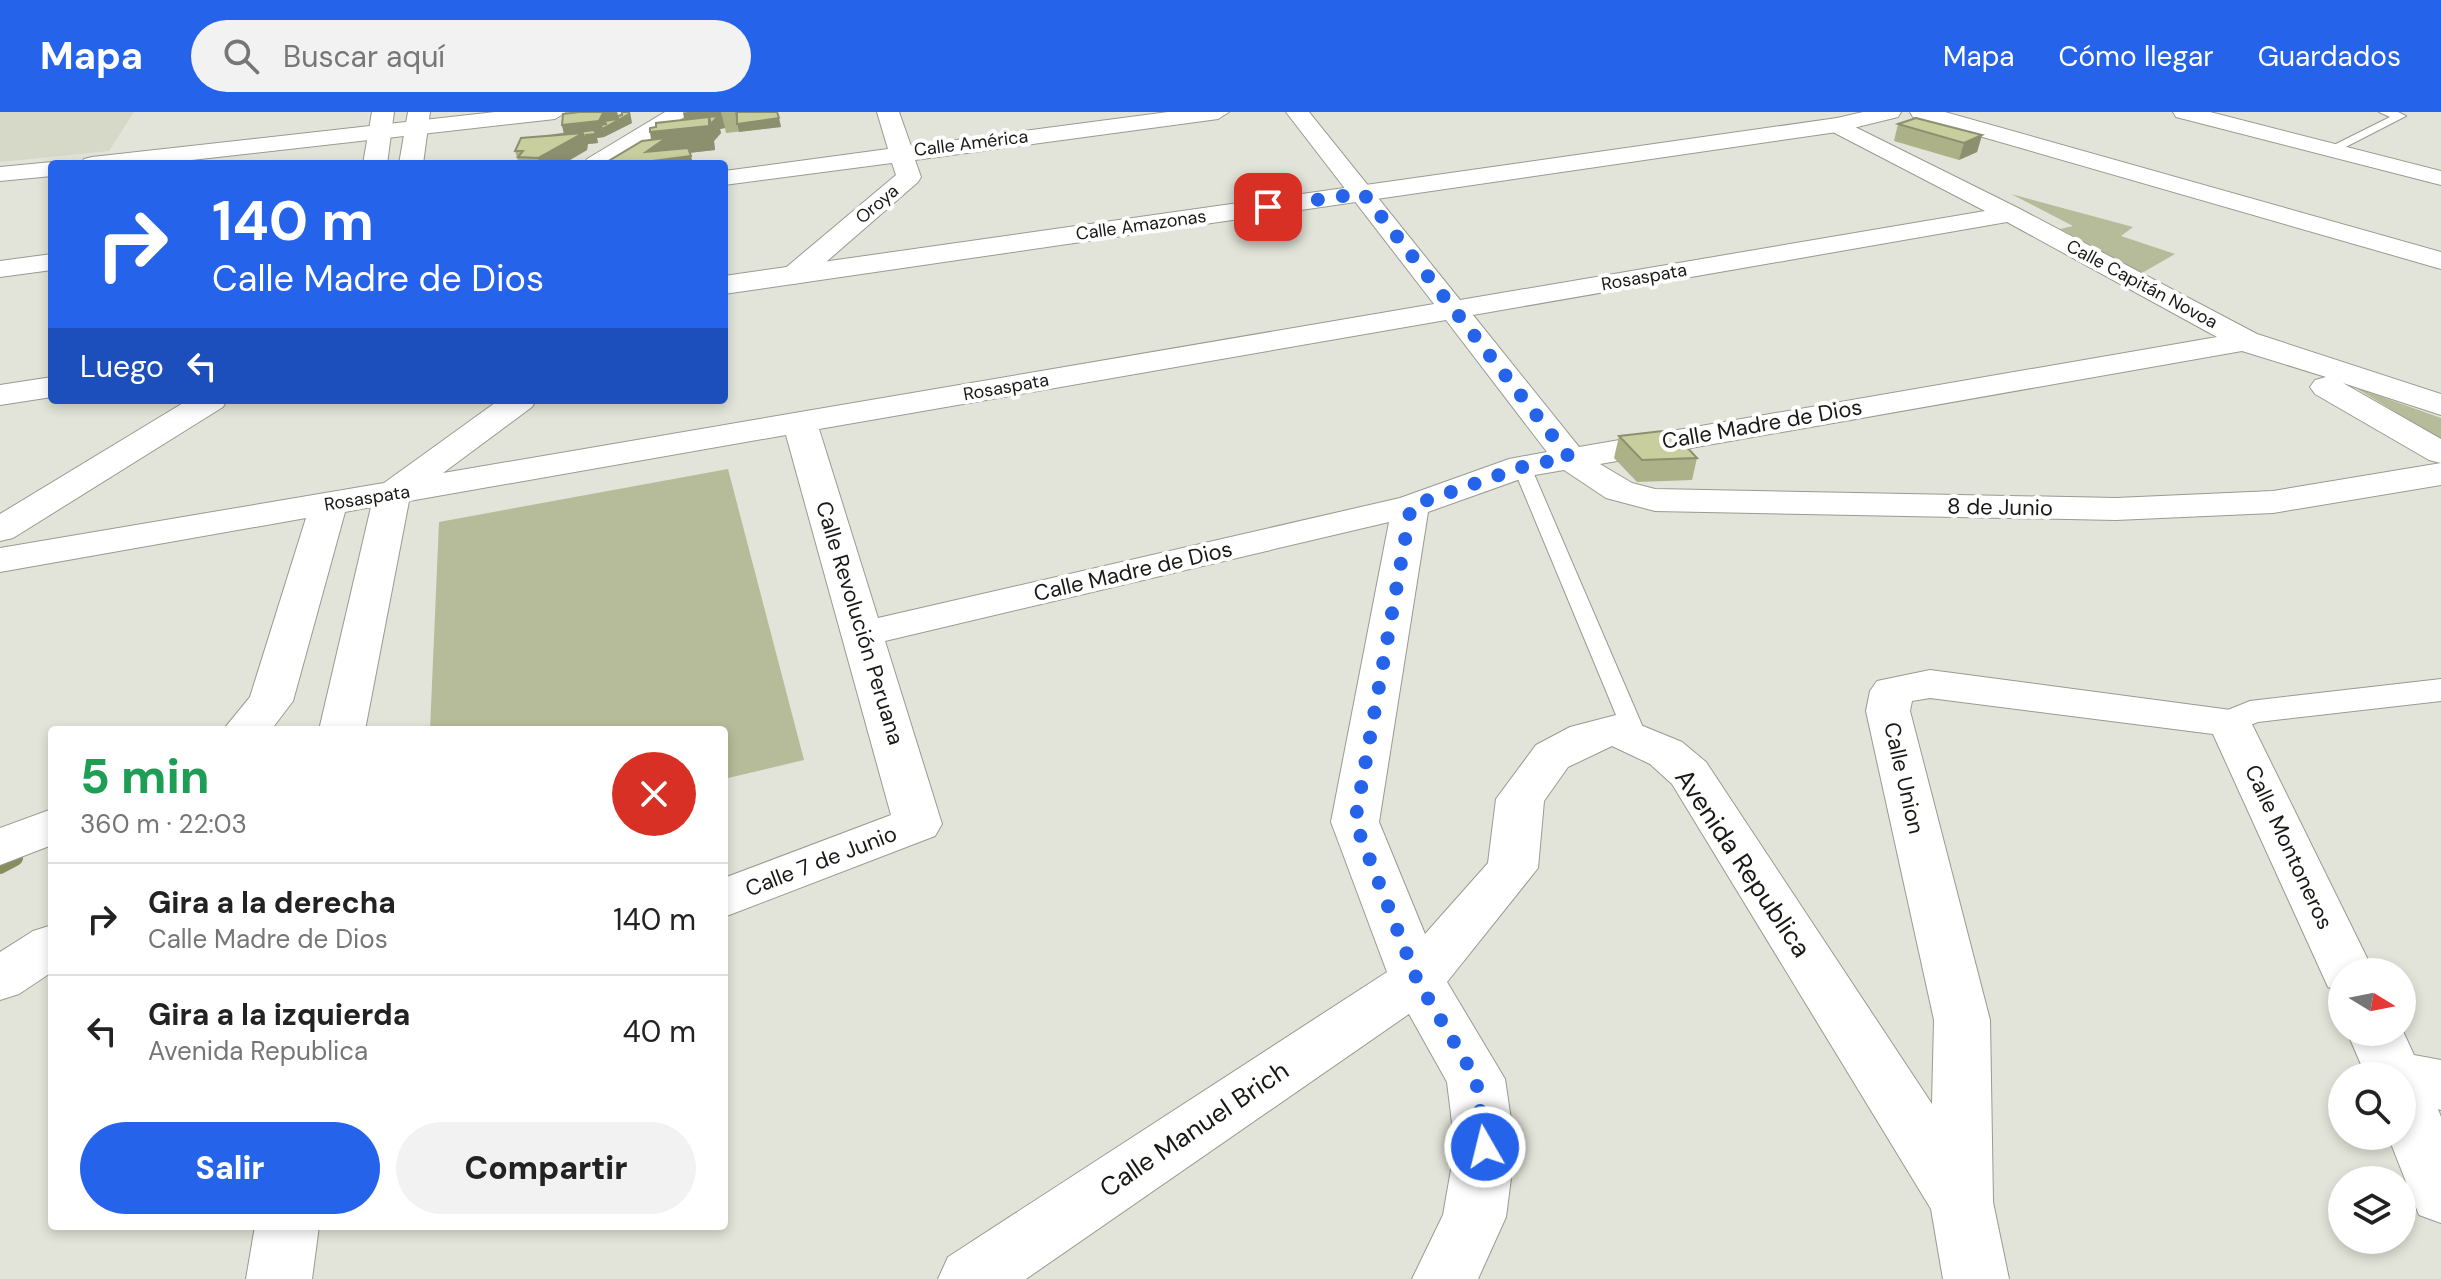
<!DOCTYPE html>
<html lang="es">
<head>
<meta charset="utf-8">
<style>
	body { margin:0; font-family:"DM Sans",sans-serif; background:#f2f2f2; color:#222; height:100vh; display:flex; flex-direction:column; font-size:30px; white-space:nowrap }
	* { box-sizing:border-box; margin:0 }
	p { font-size:26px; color:#767676 }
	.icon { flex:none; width:44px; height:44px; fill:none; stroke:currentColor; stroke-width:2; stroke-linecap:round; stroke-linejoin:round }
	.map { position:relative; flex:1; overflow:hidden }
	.sheet { position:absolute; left:48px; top:614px; width:680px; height:504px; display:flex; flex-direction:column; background:#fff; border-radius:8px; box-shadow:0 4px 12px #0003 }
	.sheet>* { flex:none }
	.guide { position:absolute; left:48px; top:48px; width:680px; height:244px; border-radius:8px; box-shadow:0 4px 12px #0003; background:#2563eb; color:#fff; overflow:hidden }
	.needle { width:52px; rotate:100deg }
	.fabs { position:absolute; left:2328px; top:846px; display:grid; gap:16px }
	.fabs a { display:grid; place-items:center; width:88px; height:88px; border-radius:50%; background:#fff; box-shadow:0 4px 12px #0003; font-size:40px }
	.pin { position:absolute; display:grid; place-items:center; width:68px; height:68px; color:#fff; margin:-34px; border-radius:16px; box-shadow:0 4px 12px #0006 }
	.me { position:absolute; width:88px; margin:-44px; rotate:352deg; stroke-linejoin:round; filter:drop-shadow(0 0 6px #0008) }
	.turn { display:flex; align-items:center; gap:28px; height:168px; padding:0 32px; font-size:36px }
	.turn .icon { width:104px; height:104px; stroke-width:2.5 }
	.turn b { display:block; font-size:56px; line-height:68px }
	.then { display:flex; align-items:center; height:76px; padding:0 32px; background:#0003; gap:16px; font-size:30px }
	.round { display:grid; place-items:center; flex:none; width:84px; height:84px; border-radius:42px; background:#f2f2f2 }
	.summary { display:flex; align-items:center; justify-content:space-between; height:136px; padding:0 32px }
	h1 { font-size:48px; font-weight:800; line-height:60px; color:#1e9e55 }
	.cta { display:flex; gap:16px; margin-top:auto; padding:16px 32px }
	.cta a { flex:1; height:92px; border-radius:48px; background:#2563eb; color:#fff; font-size:32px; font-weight:800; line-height:92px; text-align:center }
	.cta a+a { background:#f2f2f2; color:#222 }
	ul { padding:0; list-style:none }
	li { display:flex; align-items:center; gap:24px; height:112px; padding:0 32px; border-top:2px solid #e0e0e0 }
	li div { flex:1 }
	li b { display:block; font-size:30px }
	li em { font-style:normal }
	header { display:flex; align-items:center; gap:48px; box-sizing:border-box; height:112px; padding:0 40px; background:#2563eb; color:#fff }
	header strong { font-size:38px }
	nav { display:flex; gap:44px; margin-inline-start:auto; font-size:28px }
	.search { width:560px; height:72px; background:#f2f2f2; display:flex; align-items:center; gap:20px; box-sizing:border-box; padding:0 28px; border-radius:44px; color:#767676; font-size:30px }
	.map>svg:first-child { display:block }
	.built { fill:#d6d9c7 }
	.green { fill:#b6bb9a }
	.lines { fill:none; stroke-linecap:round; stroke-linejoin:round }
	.stream-far1 { stroke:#888d5f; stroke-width:12 }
	.stream { stroke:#888d5f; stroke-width:16 }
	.service-casing { stroke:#999b91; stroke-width:2 }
	.pedestrian-casing { stroke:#999b91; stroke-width:2 }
	.minor-casing { stroke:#999b91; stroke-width:2 }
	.tertiary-casing { stroke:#999b91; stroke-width:2 }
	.service { fill:#fff; fill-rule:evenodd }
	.pedestrian { fill:#fff; fill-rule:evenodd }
	.minor { fill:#fff; fill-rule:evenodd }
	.tertiary { fill:#fff; fill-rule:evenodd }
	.wall { fill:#acb188 }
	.shaded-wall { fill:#8c906f }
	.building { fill:#c8ce9e; stroke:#8c906f; stroke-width:2 }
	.route { stroke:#2563eb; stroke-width:14; stroke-dasharray:0 25.2 }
	.labels { text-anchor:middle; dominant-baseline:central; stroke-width:8; stroke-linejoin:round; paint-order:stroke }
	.far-street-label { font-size:18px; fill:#181815; stroke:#fff }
	.street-label { font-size:22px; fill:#181815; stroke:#fff }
	.near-street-label { font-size:26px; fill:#181815; stroke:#fff }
</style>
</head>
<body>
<header>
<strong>Mapa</strong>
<div class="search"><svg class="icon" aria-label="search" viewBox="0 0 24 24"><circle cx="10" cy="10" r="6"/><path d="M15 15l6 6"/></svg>Buscar aquí</div>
<nav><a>Mapa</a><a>Cómo llegar</a><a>Guardados</a></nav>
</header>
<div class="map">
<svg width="2441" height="1167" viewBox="0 0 2441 1167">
	<rect width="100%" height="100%" fill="#e2e4d9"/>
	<!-- built -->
	<path class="built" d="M0,0h134l-25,39 -109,11z"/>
	<!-- green -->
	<path class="green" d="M2011,82l122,33 -12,9 54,18 -33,19 -82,-44 13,-3z
		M2354,275l87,31v21z
		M728,357l76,291 -80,19v-49h-294l9,-208z"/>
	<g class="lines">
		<!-- stream-far1 -->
		<path class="stream-far1" d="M11,748l4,-2"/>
		<!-- stream -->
		<path class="stream" d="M0,754l15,-8"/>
		<!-- service casing -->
		<g class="service-casing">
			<path id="service" d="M2379,0h19l8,4 -72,37h-8v-4l64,-32z
				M1522,350l9,5 117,272 -3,5h-16l-3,-5 -113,-272z"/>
		</g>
		<!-- pedestrian casing -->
		<g class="pedestrian-casing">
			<path id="pedestrian" d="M2441,567v22l-183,21 -28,11 -12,-3 -5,-8 5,-8 32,-13z"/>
		</g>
		<!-- minor casing -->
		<g class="minor-casing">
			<path id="minor" d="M495,0h71l-11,7 -399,45h-76l4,-5 8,-2z
				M877,0h22l12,34 257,-34h61l-11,7 -303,41 6,17 -3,5 -115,100 -10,2 -10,-2 -4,-6 4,-6 113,-95 -4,-12 -168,22v-14l164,-22z
				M1286,0h23l151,188 525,-89 -156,-81 -3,-5 3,-5 8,-2 183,91 237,125 184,60v21l-98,-32 98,56v46l-168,28 -157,7 -461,-9 -49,-13 -42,-28 -35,6 -101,36 -49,310 46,112 63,-71 8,-64 40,-54 34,-18 46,-12 66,27 24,20 226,342 2,-84 -68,-309 4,-20 7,-10 53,-11 316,42 128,260h-32v20l-14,-5 -115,-253 -283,-36 -18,3 -2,10 80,309 3,182 16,77h-66l-12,-70 -259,-425 -22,-20 -38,-18 -44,21 -24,34 -6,67 -91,114 58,97 10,68 -9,70 -28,62h-66l31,-64 12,-68 -8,-65 -38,-68 -383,265h-88l10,-22 439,-285 -56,-150 58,-300 -504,119 57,183 -7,12 -211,81v-39l167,-63 -105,-380 -377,66 -44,229h-46l52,-223 -26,5 -52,189 -22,29h-48l27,-33 56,-179 -306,54v-24l384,-65 115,-83h37l-4,7 -89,66 991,-169zM2007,110l210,115 -638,110 -106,-132zM1446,208l101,132 -38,7 -109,39 -522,120 -59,-189zM2242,239l84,26 -11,3 -5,7 5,7 114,66 12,3 -168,28 -157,7 -461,-9 -23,-6 -32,-19z
				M1910,0h35l496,140v17l-528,-152z
				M2173,0h37l231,59v14l-265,-68z
				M52,50l9,2h-9v12l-52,5v-14z
				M52,142v16l-52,7v-16z
				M52,265v20l-52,8v-20z
				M52,697v36l-52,20v-37z
				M52,813v47l-33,22 -19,6v-48l33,-21z
				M2402,917l12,26 27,5v50l-3,-1 3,8v106l-22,-8 -31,-79h14v-60h-36l-19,-44h55z
				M255,1114h64l-7,53h-66z"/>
		</g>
		<!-- tertiary casing -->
		<g class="tertiary-casing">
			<path id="tertiary" d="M372,0h22l-7,52h-24z
				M408,0h22l-7,52h-24z
				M665,0h27l-80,52h-29l4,-5z
				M1863,0h38l-3,5 -61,15 -1113,162v-18l1113,-158z
				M188,288h39l-4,7 -210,131 -13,3v-27z"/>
		</g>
		<!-- service -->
		<use href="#service" class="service"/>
		<!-- pedestrian -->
		<use href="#pedestrian" class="pedestrian"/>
		<!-- minor -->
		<use href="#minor" class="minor"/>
		<!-- tertiary -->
		<use href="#tertiary" class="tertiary"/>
	</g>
	<!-- wall -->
	<path class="wall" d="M579,0h38l1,4 14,7 -28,14 -7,1 1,5 -10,1 -1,6 -24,14h-44l-4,-13 32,-15 17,-2 -2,-9z
		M683,0h94l4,15 -55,6 -1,-5 -5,1 1,4 -7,8 1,9 -26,3 4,11h-85l-1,-2 44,-22 -1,-8 35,-12z
		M1898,12l84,11 -5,17 -18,8 -65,-19z
		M1619,324l78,22 -5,22 -55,2 -23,-24z"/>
	<!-- shaded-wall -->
	<path class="shaded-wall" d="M611,0h6l2,8 11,-8 2,11 -28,14 -7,1 1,5 -10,1 -1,6 -24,14h-23l-2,-6 28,-16 -4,-17z
		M689,0h32l4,16 -5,1 1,4 -7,8 1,9 -45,5 21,1 2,8h-64l24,-17 -3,-15 36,-5 -3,-14z
		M735,0l44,6 2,9 -42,5z
		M1982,23l-5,17 -18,8 5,-17z"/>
	<!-- building -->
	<path class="building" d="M579,0h32l-8,1 -4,8 -37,4 1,-11z
		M622,0h7v2l-27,15 -1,-4 5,-1 -1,-3 13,-2v-3l4,-1z
		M737,0h40l2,6 -42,6z
		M718,4l-7,8 -2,-7z
		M709,5v9l-59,6v-4l6,-1v-4z
		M1916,6l66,17 -18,8 -66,-19z
		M594,18l2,4 -10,1 -1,5 -2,-7 -36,3z
		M583,21l-45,25 -20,-1 5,-6h-8l6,-13z
		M666,26l-20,14 42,-4 3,8 -62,8h-15l-7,-2 35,-21z
		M1671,318l26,28 -55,2 -23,-24z"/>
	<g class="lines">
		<!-- route -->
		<path class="route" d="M1268,95l95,-14 206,264 -47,10 -111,39 -56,316 62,158 59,99 9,68"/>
	</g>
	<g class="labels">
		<!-- far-street labels -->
		<g class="far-street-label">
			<text transform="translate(971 31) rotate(-7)">Calle América</text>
			<text transform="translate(877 92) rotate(-40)">Oroya</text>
			<text transform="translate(1141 113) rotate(-8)">Calle Amazonas</text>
			<text transform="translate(1644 165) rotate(-10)">Rosaspata</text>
			<text transform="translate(2142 172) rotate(28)">Calle Capitán Novoa</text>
			<text transform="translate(1006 275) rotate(-10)">Rosaspata</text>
			<text transform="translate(367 386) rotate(-9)">Rosaspata</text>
		</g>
		<!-- street labels -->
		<g class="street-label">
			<text transform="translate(1762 312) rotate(-10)">Calle Madre de Dios</text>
			<text transform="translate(2000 395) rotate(1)">8 de Junio</text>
			<text transform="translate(1133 459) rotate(-13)">Calle Madre de Dios</text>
			<text transform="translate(860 511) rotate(73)">Calle Revolución Peruana</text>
			<text transform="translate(1904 666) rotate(77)">Calle Union</text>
			<text transform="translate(2289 735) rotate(65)">Calle Montoneros</text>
			<text transform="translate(821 749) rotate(-21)">Calle 7 de Junio</text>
		</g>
		<!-- near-street labels -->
		<g class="near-street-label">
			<text transform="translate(1743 751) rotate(56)">Avenida Republica</text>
			<text transform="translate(1194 1017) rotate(-34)">Calle Manuel Brich</text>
		</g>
	</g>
</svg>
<div class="fabs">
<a><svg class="needle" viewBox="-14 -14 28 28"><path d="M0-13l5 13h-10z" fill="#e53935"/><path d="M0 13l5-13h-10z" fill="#767676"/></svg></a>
<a><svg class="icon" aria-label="search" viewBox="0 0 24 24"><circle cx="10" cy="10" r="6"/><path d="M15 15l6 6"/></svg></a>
<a><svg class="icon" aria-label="layers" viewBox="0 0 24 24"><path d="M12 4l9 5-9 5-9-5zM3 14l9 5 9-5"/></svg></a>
</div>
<div class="pin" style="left:1268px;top:95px;background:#d93025"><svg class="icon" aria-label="arrive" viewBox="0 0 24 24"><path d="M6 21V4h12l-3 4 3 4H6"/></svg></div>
<svg class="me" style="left:1485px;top:1035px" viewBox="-20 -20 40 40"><circle r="17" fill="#2563eb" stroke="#fff" stroke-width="3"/><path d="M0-11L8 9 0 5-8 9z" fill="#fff"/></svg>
<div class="guide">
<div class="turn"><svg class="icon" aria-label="right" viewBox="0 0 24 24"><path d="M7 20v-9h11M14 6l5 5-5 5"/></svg><div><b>140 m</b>Calle Madre de Dios</div></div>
<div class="then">Luego<svg class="icon" aria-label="left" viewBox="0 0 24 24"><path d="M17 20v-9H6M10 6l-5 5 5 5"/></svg></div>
</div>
<section class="sheet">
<div class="summary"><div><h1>5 min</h1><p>360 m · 22:03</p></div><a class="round" style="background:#d93025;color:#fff"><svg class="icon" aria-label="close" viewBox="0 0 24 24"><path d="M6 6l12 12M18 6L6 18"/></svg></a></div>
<ul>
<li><svg class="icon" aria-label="right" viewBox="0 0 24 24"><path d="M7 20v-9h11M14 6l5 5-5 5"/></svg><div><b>Gira a la derecha</b><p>Calle Madre de Dios</p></div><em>140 m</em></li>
<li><svg class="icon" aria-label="left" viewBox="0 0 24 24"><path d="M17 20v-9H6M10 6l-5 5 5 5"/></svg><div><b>Gira a la izquierda</b><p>Avenida Republica</p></div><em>40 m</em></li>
</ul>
<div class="cta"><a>Salir</a><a>Compartir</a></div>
</section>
</div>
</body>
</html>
